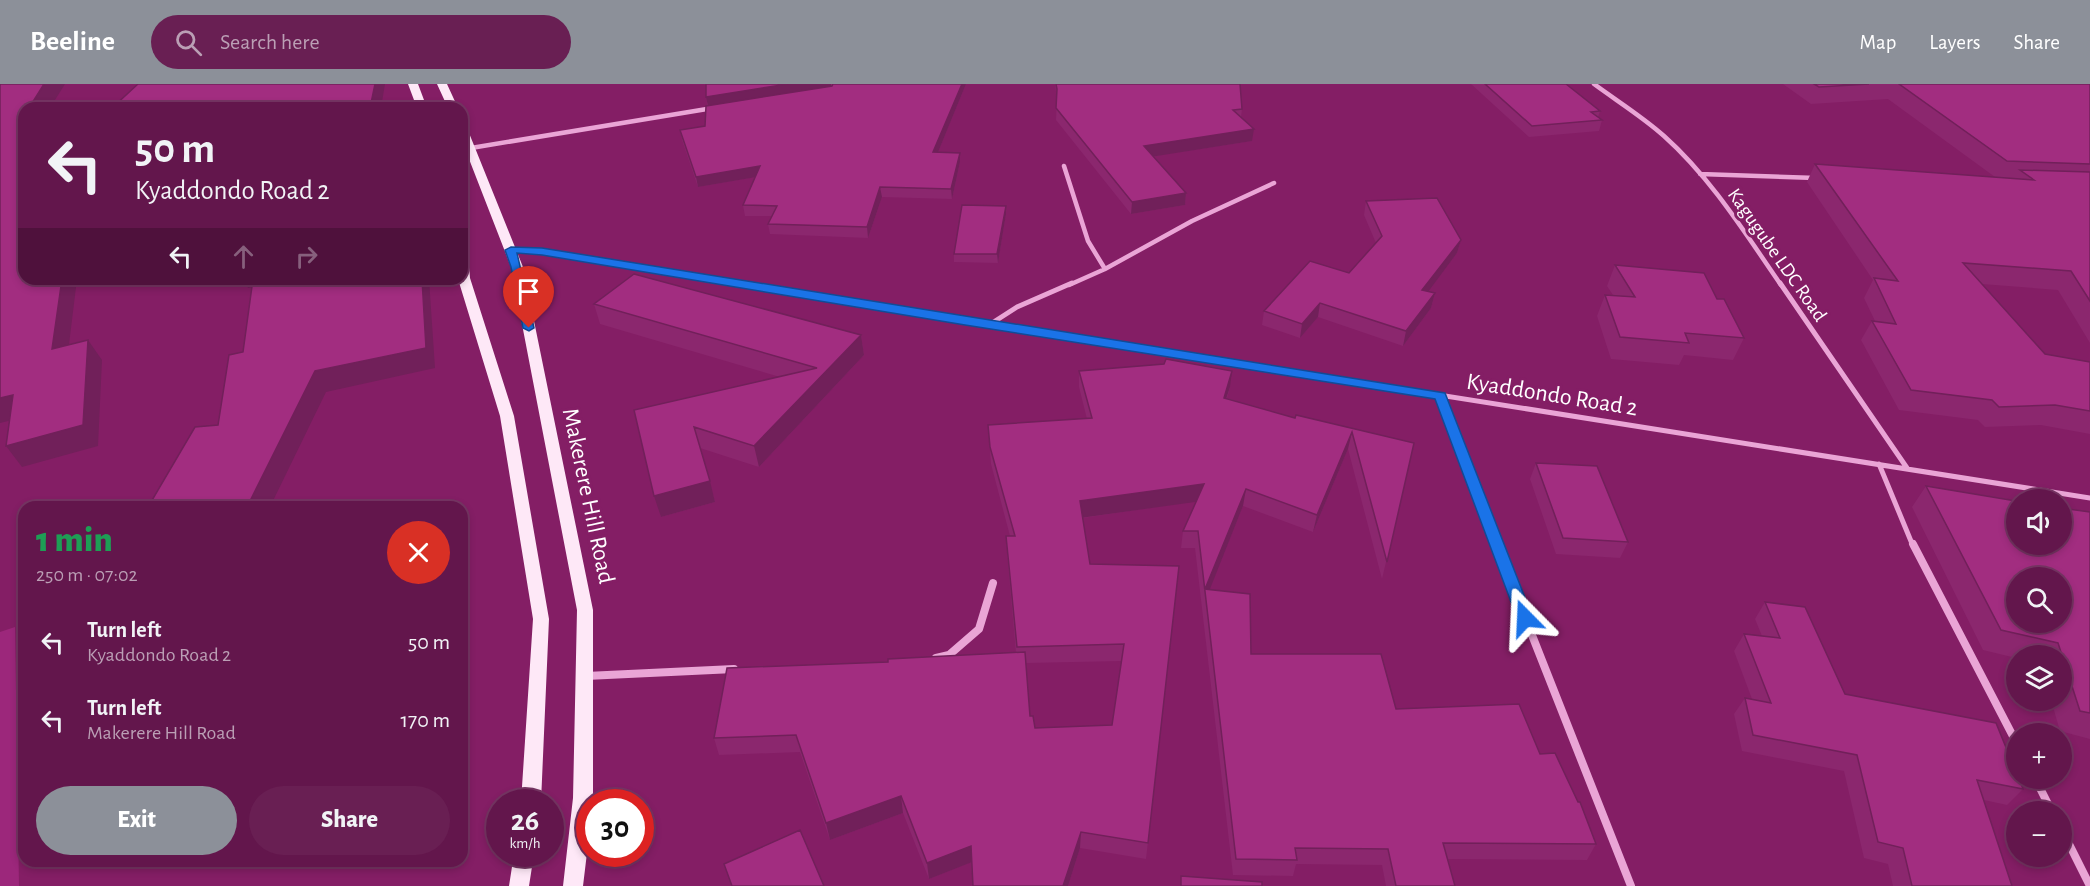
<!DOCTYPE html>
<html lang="en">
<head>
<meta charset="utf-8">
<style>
	body { margin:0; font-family:"Alegreya Sans",sans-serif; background:#691f53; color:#f1f3f6; height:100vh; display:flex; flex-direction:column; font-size:22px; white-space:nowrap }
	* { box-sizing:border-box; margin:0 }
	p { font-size:20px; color:#bb9fb5 }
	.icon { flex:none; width:33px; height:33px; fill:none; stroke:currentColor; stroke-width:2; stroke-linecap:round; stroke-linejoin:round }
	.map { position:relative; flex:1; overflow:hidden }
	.side { position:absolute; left:18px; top:417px; width:450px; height:366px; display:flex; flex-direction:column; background:#63164c; border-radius:18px; box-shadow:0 3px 9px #0003,0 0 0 2px #773564 }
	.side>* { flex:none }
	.hud { position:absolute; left:18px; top:18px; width:450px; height:183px; border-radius:18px; box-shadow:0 3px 9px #0003,0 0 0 2px #773564; background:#63164c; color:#f1f3f6; overflow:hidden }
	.tools { position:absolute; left:2006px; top:405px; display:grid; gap:12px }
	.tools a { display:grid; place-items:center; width:66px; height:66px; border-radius:50%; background:#63164c; box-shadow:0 3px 9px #0003,0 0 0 2px #773564; font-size:30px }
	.speed { position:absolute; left:486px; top:705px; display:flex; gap:12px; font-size:30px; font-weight:700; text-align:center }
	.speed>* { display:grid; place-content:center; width:78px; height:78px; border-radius:50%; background:#63164c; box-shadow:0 3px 9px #0003,0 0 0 2px #773564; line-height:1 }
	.speed small { font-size:15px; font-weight:400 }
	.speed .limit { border:9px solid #d22; background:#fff; color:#111 }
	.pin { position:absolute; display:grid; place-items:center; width:51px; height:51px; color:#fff; margin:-62px -26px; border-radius:50% 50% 50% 0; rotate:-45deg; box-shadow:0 0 6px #0007 }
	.pin .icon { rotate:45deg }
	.me { position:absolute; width:66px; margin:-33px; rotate:339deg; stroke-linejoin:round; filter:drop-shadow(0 0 4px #0008) }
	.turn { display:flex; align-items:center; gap:21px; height:126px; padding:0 18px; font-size:27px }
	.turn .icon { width:78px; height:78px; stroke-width:2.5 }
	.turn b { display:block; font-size:42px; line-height:51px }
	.lanes { display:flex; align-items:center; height:57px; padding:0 18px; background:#0003; justify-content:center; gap:30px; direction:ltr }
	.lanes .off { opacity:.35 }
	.round { display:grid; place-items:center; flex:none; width:63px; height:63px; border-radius:32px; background:#691f53 }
	.head { display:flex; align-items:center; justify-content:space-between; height:102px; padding:0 18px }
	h1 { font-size:36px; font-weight:800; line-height:45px; color:#1e9e55 }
	.button { display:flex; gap:12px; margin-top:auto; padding:12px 18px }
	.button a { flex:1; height:69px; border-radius:36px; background:#8c9099; color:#fff; font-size:24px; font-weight:800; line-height:69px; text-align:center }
	.button a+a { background:#691f53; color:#f1f3f6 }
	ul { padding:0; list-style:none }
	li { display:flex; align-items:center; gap:18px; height:78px; padding:0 18px }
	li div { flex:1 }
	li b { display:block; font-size:22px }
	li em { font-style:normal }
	header { display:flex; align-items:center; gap:36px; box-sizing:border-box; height:84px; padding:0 30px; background:#8c9099; color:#fff }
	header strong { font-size:28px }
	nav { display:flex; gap:33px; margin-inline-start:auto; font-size:21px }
	.search { width:420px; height:54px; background:#691f53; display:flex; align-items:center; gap:15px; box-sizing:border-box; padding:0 21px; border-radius:33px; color:#bb9fb5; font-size:22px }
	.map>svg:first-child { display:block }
	.green { fill:#9c277b }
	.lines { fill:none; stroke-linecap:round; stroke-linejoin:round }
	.minor-far2 { stroke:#eaa5d6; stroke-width:4.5 }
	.minor-far1 { stroke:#eaa5d6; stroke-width:5 }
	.minor { stroke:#eaa5d6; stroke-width:8 }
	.primary { fill:#fee8f7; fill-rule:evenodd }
	.wall { fill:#8b276e; fill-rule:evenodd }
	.shaded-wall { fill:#71205a }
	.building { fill:#a22d80; stroke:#71205a; stroke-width:1.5; fill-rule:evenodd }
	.route { fill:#1a73e8; stroke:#114b97; stroke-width:1.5 }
	.labels { text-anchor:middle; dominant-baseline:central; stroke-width:6; stroke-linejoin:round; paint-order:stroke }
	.far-street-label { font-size:20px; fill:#fff; stroke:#841e65 }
	.street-label { font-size:24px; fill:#fff; stroke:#841e65 }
</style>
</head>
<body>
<header>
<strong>Beeline</strong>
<div class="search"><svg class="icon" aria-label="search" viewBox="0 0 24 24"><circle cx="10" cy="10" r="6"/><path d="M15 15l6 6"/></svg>Search here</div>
<nav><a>Map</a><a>Layers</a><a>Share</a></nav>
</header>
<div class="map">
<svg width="2090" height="802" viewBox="0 0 2090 802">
	<rect width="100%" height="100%" fill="#841e65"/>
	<!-- green -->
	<path class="green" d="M15,543l4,259h-19v-254z"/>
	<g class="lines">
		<!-- minor-far2 -->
		<path class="minor-far2" d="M1594,0c23,17 49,33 70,52 47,42 81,97 117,149
			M471,64l242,-40
			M1064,82l24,75 17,28
			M1700,90l116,4
			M511,166l31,2 200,33
			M1069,201l36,-16 87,-48 82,-38"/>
		<!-- minor-far1 -->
		<path class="minor-far1" d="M732,199l1358,215
			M1780,199l127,185
			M989,241l28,-18 55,-24
			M1440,312l57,150
			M1879,380l34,82"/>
		<!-- minor -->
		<path class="minor" d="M1496,460l135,342
			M1913,460l103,198
			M936,574l13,-3 30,-26 14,-46
			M586,592l148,-7
			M2035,694l17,34
			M2061,744l29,58"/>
		<!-- primary -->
		<path class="primary" d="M408,0h10l9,24h-10z
			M437,0h10l11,24h-10z
			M462,41l5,3 56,139 70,343v188l-1,4h-2v26l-7,58h-20l10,-88 4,-188 -66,-343 -49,-126z
			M462,165l6,4 2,25 44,138 35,203 -8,183h-20l12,-183 -33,-203 -42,-137h4z
			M514,770h20l-5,32h-20z"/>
	</g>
	<!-- wall -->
	<path class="wall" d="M706,0h260l-28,68 22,10 -8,37 -70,-2 -14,41 -98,-4 -2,-10 4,-8h-27l-2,-11 12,-28 -57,10 -16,-47 -2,-10 25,-4 2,-20z
		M1055,0h185l2,25 -1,8 11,24 -98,15 32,37 -1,12 -54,9 -75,-94 1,-21z
		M1471,0h95l34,27 -2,6 4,3 -3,11 -70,6z
		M1783,0h307v259l-32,-53 -76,-6 63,70 45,8v72l-49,-9 -56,2 -7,-7 -79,-10 -38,-70 11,-19h3l-11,-23 9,-18 -66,-98 8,-18 180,13 -107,-78 -77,5z
		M1366,117l95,39 -4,13 -29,38 7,2 -4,15 -28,38 -85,-29 -18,21 -38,-13 2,-14 85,-38 27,-30 -12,-28z
		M1006,130l-8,49 -44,-1v-8z
		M1615,181l102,34 27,39 -11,22 -49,-5 -5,10 -68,-6 -14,-43 8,-21h8l-6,-9z
		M172,195h34l-2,7z
		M594,220l267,31 3,20 -105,112 -59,-19 15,54 -54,15 -27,-107 146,-33 -180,-53z
		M1079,287l151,16 -3,11 68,20 119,25 -32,136 -34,-130 -35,83 -70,-26 -34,84 42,64 145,55 144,45 56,90 -9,16 -139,-1 7,27h-69l-4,-21 -86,-1 -3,12 -60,-1 -38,-327h-14l2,-17 13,-30 -113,17 7,46 89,2 -33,293 -66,-11 -12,38h-95l-2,-24 -42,17 -26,-66 -73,27 -30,-88 -81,3 -5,-17 174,-76 128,-9 -9,-100 -1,-17h4l-19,-72 -3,-39 99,-6 -8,-32zM1122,577l-10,64 -77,3 -5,-12 -4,-53z
		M1536,379l92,79 -8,16 -64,-4 -26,-75z
		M1926,402l164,26v227l-30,-8 -9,-31h10v-44h-45v2l-33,-8 -71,-143z
		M1765,518l80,92 178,95 -16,16 -23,-5 28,86h-119l-5,-22 -24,-6 -20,-87 -102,-20 -8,-37 11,-16 7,1 -18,-48 10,-17 18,2 -7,-17z"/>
	<!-- shaded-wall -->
	<path class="shaded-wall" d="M44,0h21l-15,24h-21z
		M375,0h10l-4,24h-11z
		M788,0h43v3l-123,19 -2,-9z
		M962,0h4l-32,78 -1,-10z
		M1254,45l-2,12 -108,17v-12z
		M960,69v9l-8,37 -1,-10z
		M760,82l2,10 -64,11 -2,-10z
		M880,103l2,10 -14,41 -1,-11z
		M1186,109l-1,12 -54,9 1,-12z
		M1006,122v8l-8,49 -1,-9z
		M1461,156l-4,13 -38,51 3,-14z
		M62,195h15l-11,90 -14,-20z
		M200,195h6l-2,7z
		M244,195h19l3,5 -18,4z
		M422,195h7l6,89 -109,24 -56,115h-23l68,-136z
		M1435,209l-4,15 -28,38 3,-15z
		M1320,219l-2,14 -18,21 2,-14z
		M861,251l3,20 -105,112 -5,-21z
		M88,256l14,20 -4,86 -76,21 -16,-21z
		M1232,287l-2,16 -9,27 3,-16z
		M13,311l16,21 -29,7v-25z
		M1352,348l-4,17 -35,83 4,-17z
		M710,397l5,21 -54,15 -7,-21z
		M1204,400l-2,17 -122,17v-17z
		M1246,405l-3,17 -37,93 -1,-10z
		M901,712l2,17 -73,27 -4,-17z
		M1081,748l-1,16 -12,38h-5z
		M971,762l1,16 -43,17 -2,-16z"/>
	<!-- building -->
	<path class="building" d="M0,0h44l-15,24h-5v171h38l-10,70 36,-9 -5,85 -77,21 7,-51 -13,3z
		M138,0h237l-5,24h-258z
		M706,0h82l-82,13z
		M833,0h129l-29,68 27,1 -9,36 -71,-2 -13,40 -99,-3 9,-18 -34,-1 17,-39 -64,11 -16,-47 25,-4 1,-20 126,-20z
		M1056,0h184l2,25 -9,1 21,19 -110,17 42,47 -54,9 -76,-94 1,-19z
		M1485,0h81l34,27 -9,1 11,8 -70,6z
		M1814,0h55l-50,3z
		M1899,0h191v80l-83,-3z
		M1815,80l219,16 -14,-10 70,2v129l-19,-30 -108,-8 82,91 45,8v49l-35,-6 -56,2 -7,-7 -81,-10 -39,-69 24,3 -22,-46 24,3z
		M1437,114l24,42 -39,50 13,3 -29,38 -86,-28 -18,21 -38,-13 46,-50 39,12 33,-37 -16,-35z
		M962,121l44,1 -9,48h-43z
		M1615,181l89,8 13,26h7l20,39 -59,-5 4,10 -69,-6 -15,-42 30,2z
		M634,190l227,61 -107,111 -60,-19 16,54 -56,15 -20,-86 183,-42 -223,-64z
		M253,195h169l4,69 -111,23 -68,136h-99l47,-80 23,-2 11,-70 14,-3z
		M1166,275l66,12 -8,27 71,20 1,-3 118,28 -27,119 -35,-130 -35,83 -71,-26 -41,100 45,5 1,60h130l15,55 123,-5 21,50 15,-1 23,49h2l16,42 -153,-1 12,43h-59l-8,-37 -93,-1 2,12 -61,-1 -38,-328h-15l21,-47 -124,17 10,63 89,2 -31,277 -67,-11 -18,54h-90l-2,-40 -44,17 -26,-67 -75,27 -30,-88 -82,3 13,-70 161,-6v-3l137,-7 5,64h3l2,12 77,-3 12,-81 -107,3 -11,-111h9l-25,-89 -2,-22 104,-7 -13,-47 85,-7z
		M1536,379l61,3 31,76 -65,-4z
		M1926,402l90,15v43h45v-36l29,4v201l-10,-2 -22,-68 -57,-13zM2016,494h45v44h-45z
		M1765,518l40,5 40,87 151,29 20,49v6h3l4,11 -46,-9 35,106h-100l-9,-38 -25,-6 -21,-87 -104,-20 -8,-37 26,5 -27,-69 36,4z
		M800,746l24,56h-92l-8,-22z
		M1181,792l81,6v4h-81z"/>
	<!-- route -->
	<path class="route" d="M511,163l31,1 903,145 88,225 -3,4h-11l-2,-4 -82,-219 -470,-74 -423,-70 -25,-2 17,75 -5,3 -6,-3 -12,-61 -6,-17z"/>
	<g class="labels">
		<!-- far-street labels -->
		<g class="far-street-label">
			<text transform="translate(1777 171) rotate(55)">Kagugube LDC Road</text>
		</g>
		<!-- street labels -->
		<g class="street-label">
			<text transform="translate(1552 311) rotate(9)">Kyaddondo Road 2</text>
			<text transform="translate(588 412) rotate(78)">Makerere Hill Road</text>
		</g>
	</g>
</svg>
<div class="tools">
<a><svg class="icon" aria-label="sound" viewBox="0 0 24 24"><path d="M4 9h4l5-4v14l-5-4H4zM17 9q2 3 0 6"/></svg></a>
<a><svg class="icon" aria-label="search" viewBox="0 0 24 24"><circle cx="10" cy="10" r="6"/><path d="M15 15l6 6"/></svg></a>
<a><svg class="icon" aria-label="layers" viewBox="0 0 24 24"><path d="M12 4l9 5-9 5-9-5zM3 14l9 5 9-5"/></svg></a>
<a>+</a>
<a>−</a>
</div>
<div class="speed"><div>26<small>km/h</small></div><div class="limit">30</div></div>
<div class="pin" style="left:529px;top:244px;background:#d93025"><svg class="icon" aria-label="arrive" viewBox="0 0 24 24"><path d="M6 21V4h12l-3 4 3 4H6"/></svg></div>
<svg class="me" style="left:1525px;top:534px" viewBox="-20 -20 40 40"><path d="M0-17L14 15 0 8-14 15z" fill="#1a73e8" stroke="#fff" stroke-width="4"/></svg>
<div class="hud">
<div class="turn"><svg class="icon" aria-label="left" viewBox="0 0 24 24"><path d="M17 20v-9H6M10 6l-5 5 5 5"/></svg><div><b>50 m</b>Kyaddondo Road 2</div></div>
<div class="lanes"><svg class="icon" aria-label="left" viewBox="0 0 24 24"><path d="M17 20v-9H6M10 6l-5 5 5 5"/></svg><svg class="icon off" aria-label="ahead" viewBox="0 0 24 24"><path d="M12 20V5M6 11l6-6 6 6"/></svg><svg class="icon off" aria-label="right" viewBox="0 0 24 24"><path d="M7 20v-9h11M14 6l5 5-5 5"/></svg></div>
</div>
<section class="side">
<div class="head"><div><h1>1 min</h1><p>250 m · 07:02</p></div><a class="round" style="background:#d93025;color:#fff"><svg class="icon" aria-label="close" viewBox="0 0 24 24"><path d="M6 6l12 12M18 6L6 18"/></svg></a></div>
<ul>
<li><svg class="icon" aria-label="left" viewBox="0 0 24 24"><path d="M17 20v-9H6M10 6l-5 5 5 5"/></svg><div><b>Turn left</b><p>Kyaddondo Road 2</p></div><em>50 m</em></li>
<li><svg class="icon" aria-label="left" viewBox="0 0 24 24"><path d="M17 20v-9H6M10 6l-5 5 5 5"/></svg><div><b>Turn left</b><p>Makerere Hill Road</p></div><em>170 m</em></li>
</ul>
<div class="button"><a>Exit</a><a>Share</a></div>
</section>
</div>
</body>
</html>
